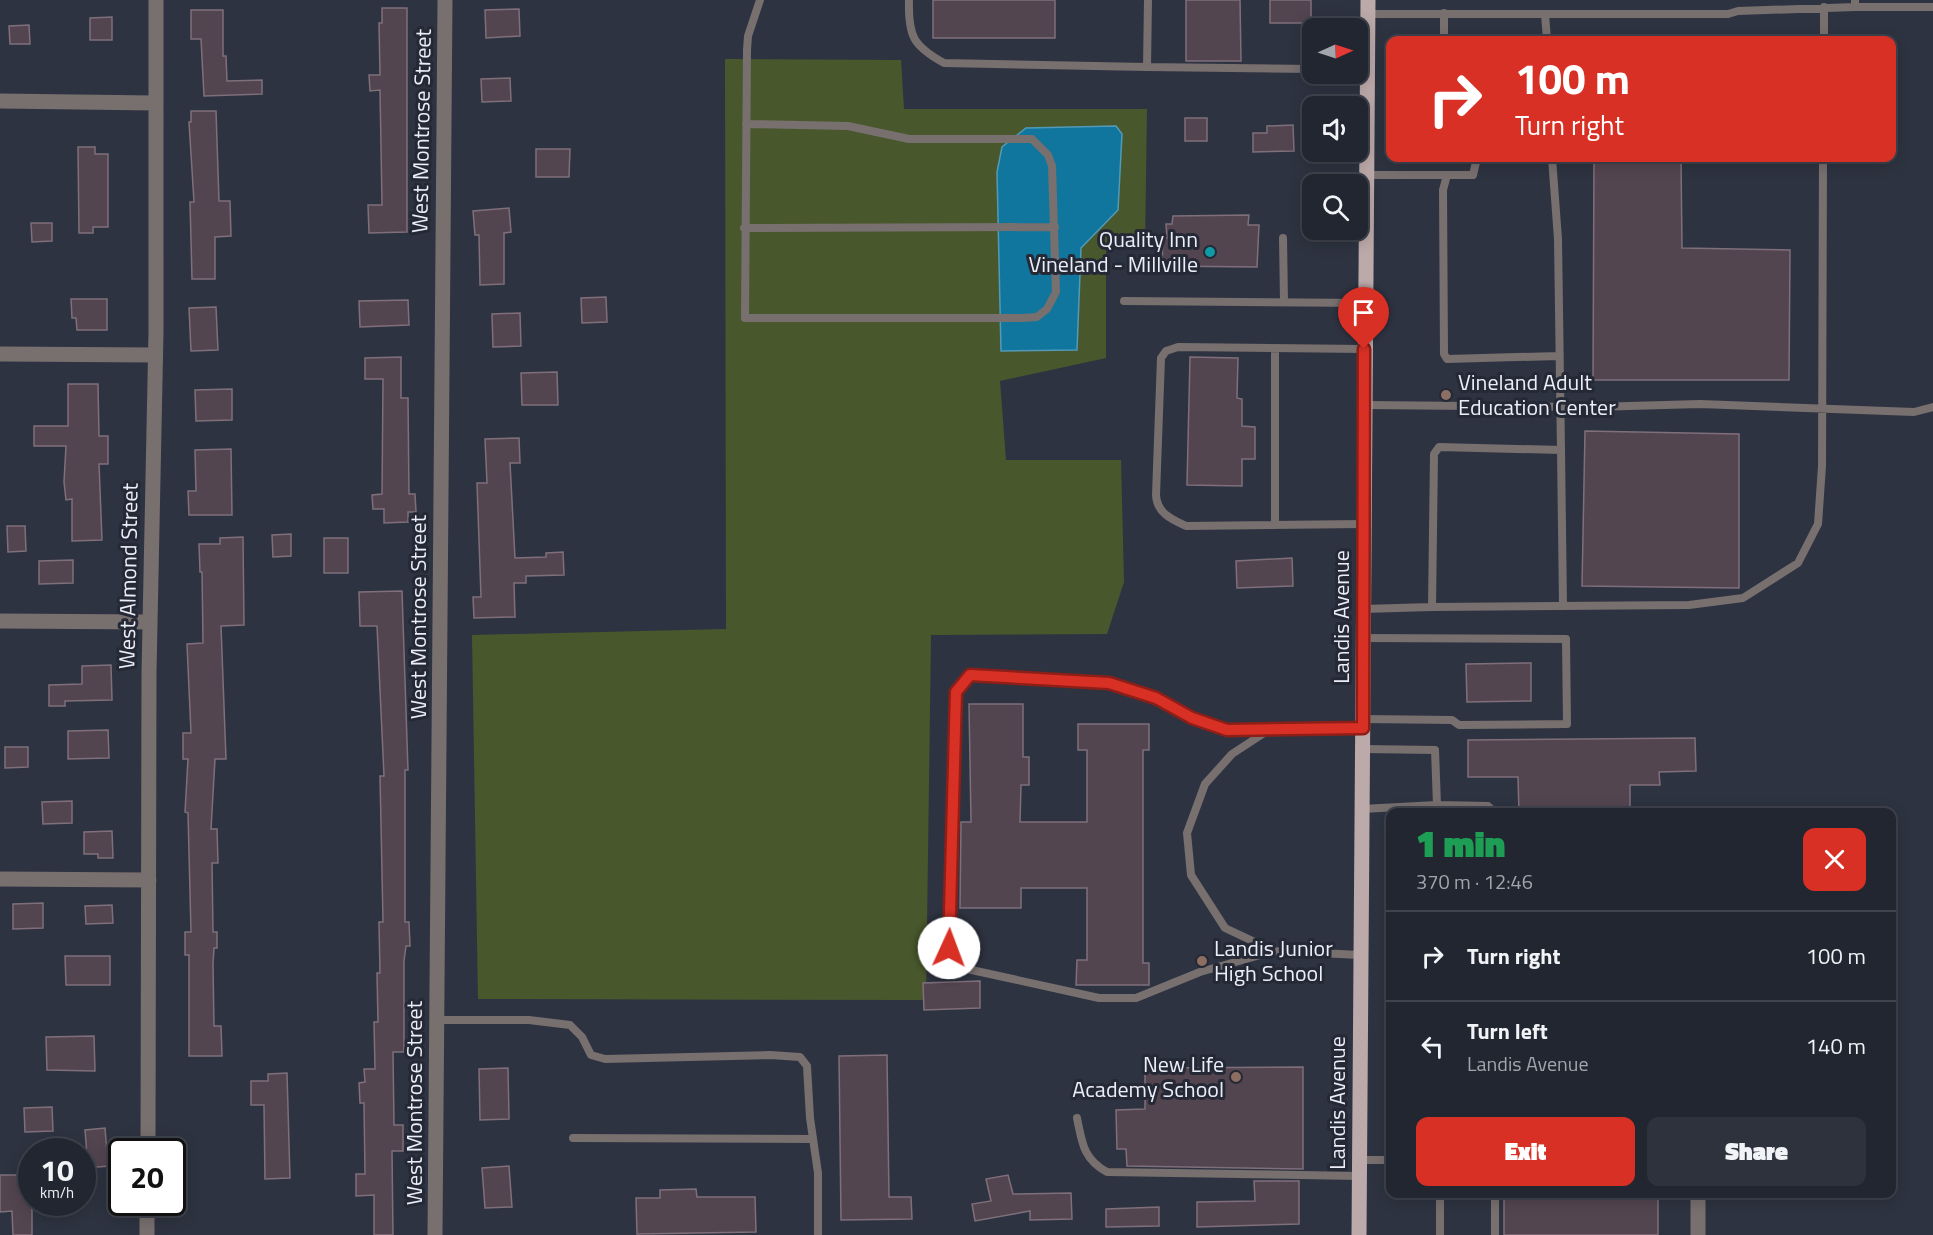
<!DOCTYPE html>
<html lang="en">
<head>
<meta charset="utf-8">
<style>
	body { margin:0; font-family:"Titillium Web",sans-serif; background:#2e323d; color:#f1f3f6; height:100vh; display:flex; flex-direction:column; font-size:22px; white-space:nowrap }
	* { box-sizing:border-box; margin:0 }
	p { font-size:20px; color:#a2a5ab }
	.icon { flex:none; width:33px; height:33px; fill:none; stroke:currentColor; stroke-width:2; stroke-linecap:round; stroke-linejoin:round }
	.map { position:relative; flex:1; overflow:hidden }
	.details { position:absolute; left:1386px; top:808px; width:510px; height:390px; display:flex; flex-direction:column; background:#222631; border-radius:12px; box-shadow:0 3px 15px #0003,0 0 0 2px #3f434d }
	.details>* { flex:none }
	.guide { position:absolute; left:1386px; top:36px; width:510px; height:126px; border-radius:12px; box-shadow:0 3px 15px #0003,0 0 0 2px #3f434d; background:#d93025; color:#fff; overflow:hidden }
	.needle { width:39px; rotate:87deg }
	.fabs { position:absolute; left:1302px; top:18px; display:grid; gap:12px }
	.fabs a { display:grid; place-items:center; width:66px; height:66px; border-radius:12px; background:#222631; box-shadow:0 3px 15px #0003,0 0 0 2px #3f434d; font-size:30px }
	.speed { position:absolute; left:18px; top:1138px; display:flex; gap:12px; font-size:30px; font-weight:700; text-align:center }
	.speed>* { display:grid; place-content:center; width:78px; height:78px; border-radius:50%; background:#222631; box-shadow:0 3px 15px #0003,0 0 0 2px #3f434d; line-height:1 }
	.speed small { font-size:15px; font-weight:400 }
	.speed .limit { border:3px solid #111; border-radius:9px; background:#fff; color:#111 }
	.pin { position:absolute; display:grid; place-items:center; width:51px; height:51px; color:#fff; margin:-62px -26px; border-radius:50% 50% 50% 0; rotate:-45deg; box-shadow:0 0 6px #0007 }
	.pin .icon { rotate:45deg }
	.me { position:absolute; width:66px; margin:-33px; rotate:2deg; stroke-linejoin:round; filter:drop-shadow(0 0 4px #0008) }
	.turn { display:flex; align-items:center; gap:21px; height:126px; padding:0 30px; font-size:27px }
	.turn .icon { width:78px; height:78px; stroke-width:2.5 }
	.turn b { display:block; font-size:42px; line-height:51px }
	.round { display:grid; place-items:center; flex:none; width:63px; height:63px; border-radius:12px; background:#2e323d }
	.overview { display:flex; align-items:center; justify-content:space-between; height:102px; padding:0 30px }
	h1 { font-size:36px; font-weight:800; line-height:45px; color:#1e9e55 }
	.cta { display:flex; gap:12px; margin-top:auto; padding:12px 30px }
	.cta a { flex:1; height:69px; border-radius:12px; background:#d93025; color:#fff; font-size:24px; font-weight:800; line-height:69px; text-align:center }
	.cta a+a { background:#2e323d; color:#f1f3f6 }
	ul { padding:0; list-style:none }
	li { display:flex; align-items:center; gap:18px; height:90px; padding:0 30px; border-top:2px solid #3f434d }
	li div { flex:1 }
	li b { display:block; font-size:22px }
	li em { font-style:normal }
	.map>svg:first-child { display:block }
	.green { fill:#49582c }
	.water { fill:#11769d; stroke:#529ab8; stroke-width:1.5 }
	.building { fill:#534550; stroke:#7f6f7b; stroke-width:1.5 }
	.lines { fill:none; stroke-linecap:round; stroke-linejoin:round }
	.service { stroke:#786f6f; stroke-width:8 }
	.minor { stroke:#786f6f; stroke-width:15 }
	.primary { stroke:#bca9a9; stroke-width:15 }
	.route-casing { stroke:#8d1f18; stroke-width:15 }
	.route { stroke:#d93025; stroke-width:10 }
	.culture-dot { fill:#0f9aa8; stroke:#252936; stroke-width:2 }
	.education-dot { fill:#8d6e63; stroke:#252936; stroke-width:2 }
	.labels { text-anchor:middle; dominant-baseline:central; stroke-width:6; stroke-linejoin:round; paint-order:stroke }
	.street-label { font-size:22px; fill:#ebeef8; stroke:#252936 }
	.poi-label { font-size:22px; fill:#ebeef8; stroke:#252936; text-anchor:end }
</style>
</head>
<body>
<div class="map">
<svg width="1933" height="1235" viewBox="0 0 1933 1235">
	<rect width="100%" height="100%" fill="#2e3341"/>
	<!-- green -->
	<path class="green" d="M725,59l176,1 3,49h243l-2,136 -39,2v111l-106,23 6,79h115l3,122 -17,52 -176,1 -5,365 -448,-1 -6,-364 254,-6z"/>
	<!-- water -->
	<path class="water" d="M1116,126l6,8 -4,76 -37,38 -4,102 -76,1 -4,-179 5,-25 24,-19z"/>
	<!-- building -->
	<path class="building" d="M933,0h122v38h-122z
		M1186,0h54l1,61h-55z
		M1270,0h41v23h-41z
		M382,8h25v224l-38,1 -1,-28h14l-2,-115 -10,1 -1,-16h11l-1,-52h3z
		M519,9l1,27 -34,2 -1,-28z
		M191,10h32v46h3l1,25 35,-1v14l-58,2 -3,-57h-10z
		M112,17v23h-22v-22z
		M29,25l1,19h-20l-1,-18z
		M510,78l1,23 -29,1 -1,-23z
		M191,111h25l3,90h11l1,35 -16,1v42h-23l-2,-77h4l-5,-80h2z
		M1185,118h22v23h-22z
		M1293,125l1,26 -41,1v-19h14v-7z
		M78,147h17v7h13v73h-15v6h-14z
		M536,149h34l-1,28h-33z
		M1594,158h87l1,90 108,2 -1,130h-196z
		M509,208l2,24 -7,1v51l-24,1 -1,-50h-4l-2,-24z
		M1249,215l-1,10h11l-2,42 -95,-1 1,-28h4l-1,-14h6l1,-8z
		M31,223h21v18l-20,1z
		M606,297l1,25 -25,1 -1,-25z
		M71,299h36v31h-30l-1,-12h-4z
		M408,300l1,25 -49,2 -1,-26z
		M216,307l2,43 -27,1 -2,-43z
		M520,313l1,33 -28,1 -1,-33z
		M401,357v41h7l1,96h6l1,18h-8v10l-24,1v-14h-11l-1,-14 10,-1 1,-115h-18v-21z
		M1190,357l48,1 -1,40 5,1v27l13,1v32h-13v27l-55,-1z
		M557,372l1,33h-36l-1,-32z
		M68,384h30l1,52h9v28h-9l3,76 -30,1v-42l-6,1 -2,-18 2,-36h-32v-20h34z
		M232,389v31l-36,1 -1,-31z
		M1585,431l154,3v154l-157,-2z
		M519,438l1,25h-10l5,95 31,-1v-4l17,-1 1,23 -38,1v7h-12l1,34 -41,1 -1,-21h8l-4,-114h10l-2,-44z
		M231,449l1,66h-43l-1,-24h8l-1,-41z
		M7,526h18l1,25 -18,1z
		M291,534v22l-18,1 -1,-22z
		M243,537l1,88 -23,1 5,133h-11l-4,70h6l1,34h-6l1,69h4v16h-3l-1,16 1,62h7l1,30h-33v-101h-4v-23h6l-3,-119 -3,-1 3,-53h-5v-26h8l-4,-89 16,-1 -1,-71h-2l-1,-28h21v-6z
		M324,538h24v35h-24z
		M1292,558l1,28 -56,2 -1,-27z
		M73,560v23l-34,1v-23z
		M402,591l6,179h-3v152h4l1,24h-4l-2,15v91h-11l1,73h9v26h-11l1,84h-19v-40l-18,1v-22h9l-1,-71h-4l-1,-20 6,-1 -1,-13h11l-1,-47h4l-1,-49h3l-1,-51h4l-3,-146h4l-7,-150h-17l-1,-34z
		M1531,663v38l-64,1 -1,-38z
		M111,665l1,35 -47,1v5h-16v-21l33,-1v-18z
		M969,704h54v53h6v28h-8l-1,37h67v-72h-9v-26h71v26h-6v213h6v22h-73l1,-25h10v-72h-66v20h-61l1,-86h10z
		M108,730l1,28 -41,1v-28z
		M1695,738l1,33 -37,1 1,13h-30v28h-111l-1,-36h-50v-37z
		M5,747h23v20l-23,1z
		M72,801v22l-29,1 -1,-22z
		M112,831l1,27h-15v-4h-14v-22z
		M43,903v25l-30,1v-25z
		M112,905l1,18 -27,1 -1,-18z
		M65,956h45v29h-44z
		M980,981v27l-56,2 -1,-27z
		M94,1036l1,35 -48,-1 -1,-33z
		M887,1055l2,142h22l1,22 -71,1 -2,-164z
		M1303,1067v102l-176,-3 -1,-17h-9l-1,-39 29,-1v-41z
		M508,1068l1,51 -29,1 -1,-51z
		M287,1073l3,105 -25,1 -1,-74h-13v-24h17v-7z
		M52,1107l1,24 -28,1 -1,-24z
		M105,1128l3,38 -20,2 -3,-38z
		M509,1166l3,41 -27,1 -3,-40z
		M0,1175h32v60h-19l-1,-24 -12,1z
		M1008,1175l5,19 58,-1 1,26 -42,1v-9l-55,10 -3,-17 19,-3 -5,-22z
		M1254,1181h45v43l-102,3v-25l58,-1z
		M696,1189l1,8h58l1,35 -119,2 -1,-36h24v-8z
		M1504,1194h154v41h-154z
		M1159,1207v19l-53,1v-18z"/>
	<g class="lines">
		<!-- service -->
		<path class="service" d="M909,0c-1,36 4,46 35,63l203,4
			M1148,0l-1,67 165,2
			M1855,7h78
			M1444,13v27
			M1368,14h360l10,-3 117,-4v-7
			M1545,14l2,26
			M1824,40v-33
			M746,124l102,2 61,13h123l16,16 4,11 4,126 -9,17 -10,8 -14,1h-278l2,-268 1,-14 12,-36
			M1477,158l-4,17h-26l-4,15 1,164 3,5 111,-3
			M1552,158l6,81 3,211
			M1366,175h81
			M744,228l311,-1
			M1283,238l1,64
			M1124,301l241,2
			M1364,405l230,2 106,-3 214,8 19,-5
			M1275,524v-175
			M1364,524l-178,2c-15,-7 -29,-13 -30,-31l5,-137 5,-7 12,-4 186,2
			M1563,606l-2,-156 -122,-3 -5,7 -2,153 257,-2 54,-7 55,-35 20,-39 4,-58 1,-308
			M1363,609l69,-2
			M1363,719l89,1 7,5 108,-1 -1,-85 -203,-1
			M1270,729l-38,25 -27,30 -18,49 4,42 34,53 49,23
			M1363,749l72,1 2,55 51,1 7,7
			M1362,809l75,-4
			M1361,955l-87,-4 -74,21 -64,26h-37l-132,-29 -18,-21 7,-256 14,-17 139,8 47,15 36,20 35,12 136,-2
			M437,1020h92l41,5 12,12 9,18 14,4 165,-4 30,2 7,9 3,52 8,55v62
			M1077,1118c5,24 6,41 30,54l252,4
			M573,1138l240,1
			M1359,1160h31
			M1495,1194v41
			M1440,1235v-41"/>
		<!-- minor -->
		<path class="minor" d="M0,101l155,2
			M0,354l155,1
			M0,621l150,1
			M0,879l149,1
			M148,1152l1,-479 7,-341v-332
			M147,1235v-32
			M435,1235l10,-1235
			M1698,1235v-41"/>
		<!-- primary -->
		<path class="primary" d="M1359,1235l9,-1235"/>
	</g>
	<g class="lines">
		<!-- route casing -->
		<g class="route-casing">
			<path id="route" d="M949,948l7,-256 14,-17 139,8 47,15 36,20 35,12 136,-2 1,-379"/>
		</g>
		<!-- route -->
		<use href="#route" class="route"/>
	</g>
	<!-- markers -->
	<circle class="culture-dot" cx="1210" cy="252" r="6"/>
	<g class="education-dot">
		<circle cx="1446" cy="395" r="6"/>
		<circle cx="1202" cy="961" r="6"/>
		<circle cx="1236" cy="1077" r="6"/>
	</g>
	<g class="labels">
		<!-- street labels -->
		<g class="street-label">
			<text transform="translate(421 131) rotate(-89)">West Montrose Street</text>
			<text transform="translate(128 576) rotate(-89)">West Almond Street</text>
			<text transform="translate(418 617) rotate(-90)">West Montrose Street</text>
			<text transform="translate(1341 617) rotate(-90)">Landis Avenue</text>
			<text transform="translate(414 1103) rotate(-90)">West Montrose Street</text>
			<text transform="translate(1337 1103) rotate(-90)">Landis Avenue</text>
		</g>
		<!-- poi labels -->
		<g class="poi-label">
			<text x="1198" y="239">Quality Inn<tspan x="1198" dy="25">Vineland - Millville</tspan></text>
			<text x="1458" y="382" text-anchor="start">Vineland Adult<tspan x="1458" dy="25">Education Center</tspan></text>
			<text x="1214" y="948" text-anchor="start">Landis Junior<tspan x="1214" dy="25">High School</tspan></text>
			<text x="1224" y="1064">New Life<tspan x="1224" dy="25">Academy School</tspan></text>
		</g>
	</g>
</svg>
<div class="fabs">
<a><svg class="needle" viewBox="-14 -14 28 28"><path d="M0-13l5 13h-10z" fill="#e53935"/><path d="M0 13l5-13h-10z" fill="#a2a5ab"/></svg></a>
<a><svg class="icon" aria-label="sound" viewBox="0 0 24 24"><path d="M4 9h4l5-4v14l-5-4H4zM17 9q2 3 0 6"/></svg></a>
<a><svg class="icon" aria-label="search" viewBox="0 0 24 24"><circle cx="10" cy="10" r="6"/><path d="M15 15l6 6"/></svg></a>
</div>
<div class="speed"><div>10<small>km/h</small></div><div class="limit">20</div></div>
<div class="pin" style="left:1364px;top:349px;background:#d93025"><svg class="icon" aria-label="arrive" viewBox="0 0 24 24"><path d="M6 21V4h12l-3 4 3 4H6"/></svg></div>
<svg class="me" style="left:949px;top:948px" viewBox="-20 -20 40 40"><circle r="19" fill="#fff"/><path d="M0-13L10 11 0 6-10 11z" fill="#d93025"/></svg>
<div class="guide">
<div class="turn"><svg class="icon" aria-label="right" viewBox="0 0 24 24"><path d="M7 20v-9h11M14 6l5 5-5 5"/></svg><div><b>100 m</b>Turn right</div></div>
</div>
<section class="details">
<div class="overview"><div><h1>1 min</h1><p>370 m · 12:46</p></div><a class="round" style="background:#d93025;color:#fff"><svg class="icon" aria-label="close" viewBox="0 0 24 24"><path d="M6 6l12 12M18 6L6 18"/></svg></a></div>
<ul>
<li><svg class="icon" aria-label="right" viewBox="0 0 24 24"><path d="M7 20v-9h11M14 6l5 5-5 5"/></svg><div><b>Turn right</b></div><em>100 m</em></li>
<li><svg class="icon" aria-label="left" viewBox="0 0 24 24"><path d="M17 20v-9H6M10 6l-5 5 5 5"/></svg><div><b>Turn left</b><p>Landis Avenue</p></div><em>140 m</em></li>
</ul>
<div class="cta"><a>Exit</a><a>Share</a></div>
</section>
</div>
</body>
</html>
